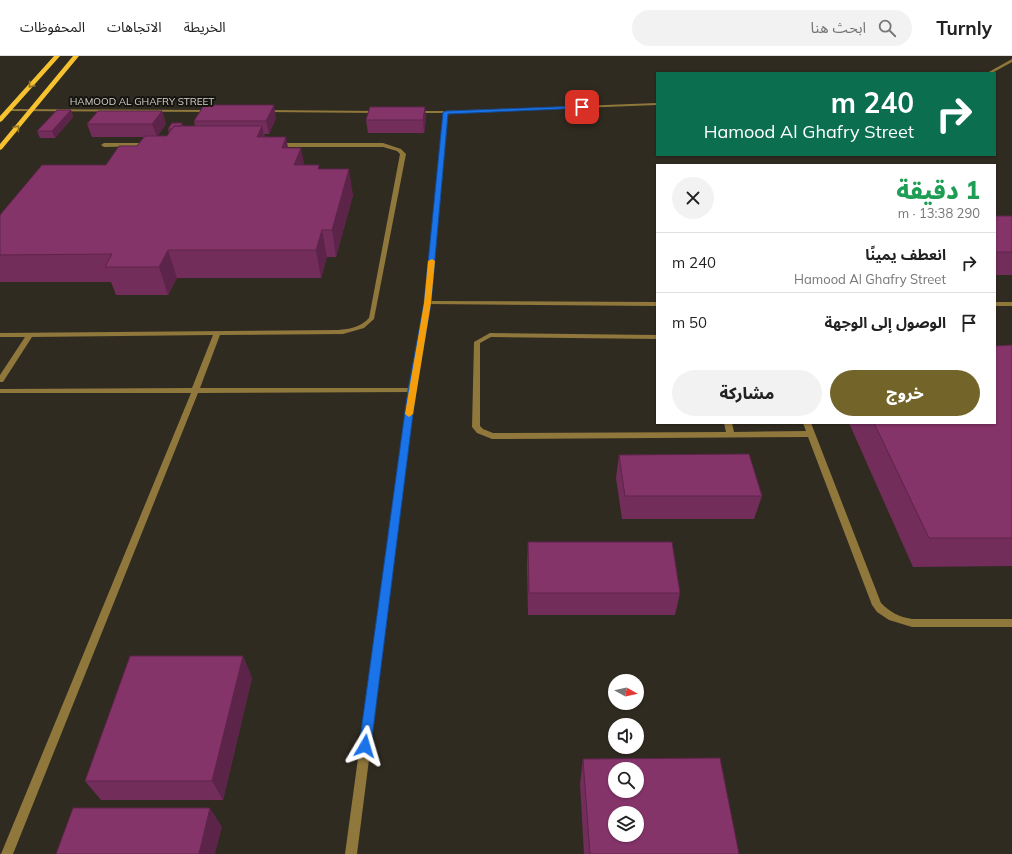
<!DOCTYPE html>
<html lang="ar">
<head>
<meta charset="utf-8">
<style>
	body { margin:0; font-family:Mulish,"Noto Sans Arabic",sans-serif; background:#f2f2f2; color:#222; direction:rtl; height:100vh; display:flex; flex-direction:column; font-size:15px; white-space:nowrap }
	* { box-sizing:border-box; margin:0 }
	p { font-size:13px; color:#767676 }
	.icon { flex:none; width:22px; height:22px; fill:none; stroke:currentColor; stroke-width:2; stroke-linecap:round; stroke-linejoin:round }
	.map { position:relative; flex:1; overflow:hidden; direction:ltr }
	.sheet { position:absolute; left:656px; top:108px; width:340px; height:260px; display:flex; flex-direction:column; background:#fff; border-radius:0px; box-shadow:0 1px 3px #0004; direction:rtl }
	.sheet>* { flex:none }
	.banner { position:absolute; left:656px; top:16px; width:340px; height:84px; border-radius:0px; box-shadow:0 1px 3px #0004; direction:rtl; background:#0b6e4f; color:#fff; overflow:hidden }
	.needle { width:26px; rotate:98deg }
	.buttons { position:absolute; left:608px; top:618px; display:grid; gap:8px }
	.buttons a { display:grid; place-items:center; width:36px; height:36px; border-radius:50%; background:#fff; box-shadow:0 1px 3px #0004; font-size:20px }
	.pin { position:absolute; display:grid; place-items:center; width:34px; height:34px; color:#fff; margin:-17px; border-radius:8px; box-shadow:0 2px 6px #0006 }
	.me { position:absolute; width:44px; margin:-22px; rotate:7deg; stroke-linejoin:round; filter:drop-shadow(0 0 3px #0008) }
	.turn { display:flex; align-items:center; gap:14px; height:84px; padding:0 16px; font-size:18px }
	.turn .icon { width:52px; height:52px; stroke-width:2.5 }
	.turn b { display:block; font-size:28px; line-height:34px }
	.round { display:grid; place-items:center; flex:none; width:42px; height:42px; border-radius:21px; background:#f2f2f2 }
	.overview { display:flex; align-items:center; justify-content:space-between; height:68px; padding:0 16px }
	h1 { font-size:24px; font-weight:800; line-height:30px; color:#1e9e55 }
	.button { display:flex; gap:8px; margin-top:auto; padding:8px 16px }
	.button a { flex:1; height:46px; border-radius:24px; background:#73642a; color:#fff; font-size:16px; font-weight:800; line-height:46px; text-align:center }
	.button a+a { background:#f2f2f2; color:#222 }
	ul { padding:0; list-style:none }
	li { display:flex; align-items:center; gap:12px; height:60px; padding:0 16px; border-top:1px solid #e0e0e0 }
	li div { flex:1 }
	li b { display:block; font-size:15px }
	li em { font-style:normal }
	header { display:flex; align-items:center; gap:24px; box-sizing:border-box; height:56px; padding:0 20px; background:#fff; border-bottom:1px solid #e0e0e0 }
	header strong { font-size:19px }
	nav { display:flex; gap:22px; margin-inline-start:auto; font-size:14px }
	.search { width:280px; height:36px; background:#f2f2f2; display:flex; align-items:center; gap:10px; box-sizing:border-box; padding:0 14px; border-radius:22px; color:#767676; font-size:15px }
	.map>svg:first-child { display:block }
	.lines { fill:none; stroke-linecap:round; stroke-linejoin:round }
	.service { fill:#90773b; fill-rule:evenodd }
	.minor { fill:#90773b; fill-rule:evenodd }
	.primary { fill:#f6c22f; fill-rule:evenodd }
	.wall { fill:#722d5b }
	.shaded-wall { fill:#5d244a }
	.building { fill:#85346a; stroke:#5d244a; fill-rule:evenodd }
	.oneway { stroke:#917421 }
	.route { fill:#1a73e8; stroke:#114b97 }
	.slow { fill:#f59e0b }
	.labels { text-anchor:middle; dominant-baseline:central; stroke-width:4; stroke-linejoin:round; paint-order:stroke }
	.far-street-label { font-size:10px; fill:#d5d2ca; stroke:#16140f }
</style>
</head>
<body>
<header>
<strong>Turnly</strong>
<div class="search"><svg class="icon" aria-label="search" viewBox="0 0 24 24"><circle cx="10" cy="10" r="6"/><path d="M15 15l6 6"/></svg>ابحث هنا</div>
<nav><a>الخريطة</a><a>الاتجاهات</a><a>المحفوظات</a></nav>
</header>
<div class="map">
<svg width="1012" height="798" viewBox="0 0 1012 798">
	<rect width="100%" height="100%" fill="#302b20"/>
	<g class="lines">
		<!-- service -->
		<path class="service" d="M150,87l2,1v2l-48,1 -3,-2 3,-2z
			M383,87l18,6 5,5 -32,165 -10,9 -21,6 -123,1 -20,53h212l4,2 -4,2 -214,1 -185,461h-12l190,-461h-191v-4l192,-1 21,-53 -181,2 -29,45h-3v-7l25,-38h-25v-4l338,-3c12,-1 23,-3 31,-12l31,-164 -3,-3 -14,-4h-106l-3,-2 3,-2z
			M428,245l229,1v4l-231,-2v-2z
			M995,246h17v4h-17z
			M490,277l167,2v4l-166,-2 -11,6v83l3,3 10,4 233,-1 -2,-9h8l2,9 72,-1 -3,-8h8l70,180c9,9 18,14 31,16h100v8h-100l-23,-7 -12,-8 -5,-7 -64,-168 -316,2 -15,-6 -5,-6 2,-85z"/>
		<!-- minor -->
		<path class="minor" d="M1012,3v3l-20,11h-5z
			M657,47v2l-209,8 -17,190 -15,87 -59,464h-12l63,-464 17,-87 19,-190h-29l-2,-1 2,-1h31z
			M10,53l201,1 2,1 -2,1 -203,-1v-1z
			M263,54l116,1 2,1 -2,1 -114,-1 -2,-1z"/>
		<!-- primary -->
		<path class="primary" d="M54,0h6l-58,65 -2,1v-6z
			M73,0h6l-77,93 -2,1v-6z"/>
	</g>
	<!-- wall -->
	<path class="wall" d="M425,51l1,13 -2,13h-56l-2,-13z
		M71,54l2,7 -18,21h-15l-3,-7z
		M162,55l4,13 -9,12h10l2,-3 -1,-4 14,-6 1,3h12l-1,-5 82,-3 -7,16h-5l1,3 23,11 16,17 16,4 33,26 -17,62h-9l-6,21h-144l-9,17h-52l-5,-13h-111v-67l106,-50 31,-19 7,-9h-52l-5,-13z
		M995,160h17v59h-17z
		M1012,289v221l-99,1 -64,-144h146z
		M619,399l143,41 -8,23h-132l-6,-41z
		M528,486l152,51 -5,22h-147l-1,-50z
		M243,600l9,22 -29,122h-122l-16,-19z
		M583,703l156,95h-155l-4,-70z"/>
	<!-- shaded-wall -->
	<path class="shaded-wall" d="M274,49l2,13 -7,16 -3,-13z
		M425,51l1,13 -2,13 -1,-13z
		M71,54l2,7 -18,21 -3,-7z
		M162,55l4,13 -9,13 -5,-13z
		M262,70l5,25 -10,-14z
		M286,81l5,26 -9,-15z
		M301,92l5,25 -12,-8z
		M349,113l4,26 -17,62 -4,-27z
		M322,174l5,27 -6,21 -5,-28z
		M168,194l9,28 -9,17 -9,-28z
		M243,600l9,22 -29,122 -11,-19z
		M210,752l12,19 -7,27h-16z"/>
	<!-- building -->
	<path class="building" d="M204,49h70l-8,16h-72z
		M370,51h55l-2,13h-57z
		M57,54h14l-19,21h-15z
		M98,55h64l-10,13h-65z
		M172,67h10l-1,3h-7l-2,3h-4z
		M174,70h88l-5,11h29l-4,11h19l-7,17h25l-1,4h31l-17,61h-10l-6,20h-148l-9,17h-54l7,-13 -112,1v-40l42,-50h64l13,-19h18l8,-10h22z
		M995,160h17v36h-17z
		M1012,289v193h-83l-55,-115h121v-77z
		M749,398l13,42h-137l-6,-41z
		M528,486h144l8,51h-151z
		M130,600h113l-31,125h-127z
		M720,702l19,96h-149l-7,-95zM615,713h22v22h-22zM615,757h22v22h-22z
		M73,752h137l-11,46h-143z"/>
	<!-- one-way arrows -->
	<defs><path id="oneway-chevron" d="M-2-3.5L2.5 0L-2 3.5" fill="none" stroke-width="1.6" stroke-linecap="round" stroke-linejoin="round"/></defs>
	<g class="oneway">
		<use href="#oneway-chevron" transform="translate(31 29) rotate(131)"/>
		<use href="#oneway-chevron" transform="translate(17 72) rotate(-49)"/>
	</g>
	<!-- route -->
	<path class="route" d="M582,50l2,1 -1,1 -135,6 -17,189 -15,87 -45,356 -2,4 -4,2 -4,-2 -2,-4 49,-356 16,-87 19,-191 3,-1z"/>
	<!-- slow -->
	<path class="slow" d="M432,203l3,2 -4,42 -18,111 -4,3 -4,-3 19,-111 4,-42z"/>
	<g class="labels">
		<!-- far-street labels -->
		<g class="far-street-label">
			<text x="142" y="45">HAMOOD AL GHAFRY STREET</text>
		</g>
	</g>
</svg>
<div class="buttons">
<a><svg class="needle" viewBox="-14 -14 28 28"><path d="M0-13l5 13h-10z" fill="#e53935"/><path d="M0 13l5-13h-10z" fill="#767676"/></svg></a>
<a><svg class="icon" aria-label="sound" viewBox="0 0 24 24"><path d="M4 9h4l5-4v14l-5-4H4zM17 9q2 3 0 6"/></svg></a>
<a><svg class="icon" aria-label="search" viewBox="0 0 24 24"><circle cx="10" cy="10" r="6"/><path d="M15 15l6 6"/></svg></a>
<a><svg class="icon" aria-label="layers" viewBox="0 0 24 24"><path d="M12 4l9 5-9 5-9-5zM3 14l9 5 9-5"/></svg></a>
</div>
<div class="pin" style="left:582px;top:51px;background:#d93025"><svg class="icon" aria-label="arrive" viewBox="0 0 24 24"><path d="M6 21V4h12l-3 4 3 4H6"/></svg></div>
<svg class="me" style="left:365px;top:690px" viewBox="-20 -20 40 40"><path d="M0-17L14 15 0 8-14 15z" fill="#1a73e8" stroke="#fff" stroke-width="4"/></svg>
<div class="banner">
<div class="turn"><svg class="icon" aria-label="right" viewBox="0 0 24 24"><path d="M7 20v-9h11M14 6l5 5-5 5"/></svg><div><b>240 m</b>Hamood Al Ghafry Street</div></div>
</div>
<section class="sheet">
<div class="overview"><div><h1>1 دقيقة</h1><p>290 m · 13:38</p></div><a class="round"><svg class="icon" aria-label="close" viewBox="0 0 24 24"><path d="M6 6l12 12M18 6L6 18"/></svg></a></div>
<ul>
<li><svg class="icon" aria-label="right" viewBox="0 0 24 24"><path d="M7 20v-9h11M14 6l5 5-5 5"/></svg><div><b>انعطف يمينًا</b><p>Hamood Al Ghafry Street</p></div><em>240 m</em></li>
<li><svg class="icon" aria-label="arrive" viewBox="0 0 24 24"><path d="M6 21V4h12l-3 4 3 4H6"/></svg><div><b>الوصول إلى الوجهة</b></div><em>50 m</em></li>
</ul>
<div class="button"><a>خروج</a><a>مشاركة</a></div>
</section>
</div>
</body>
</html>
